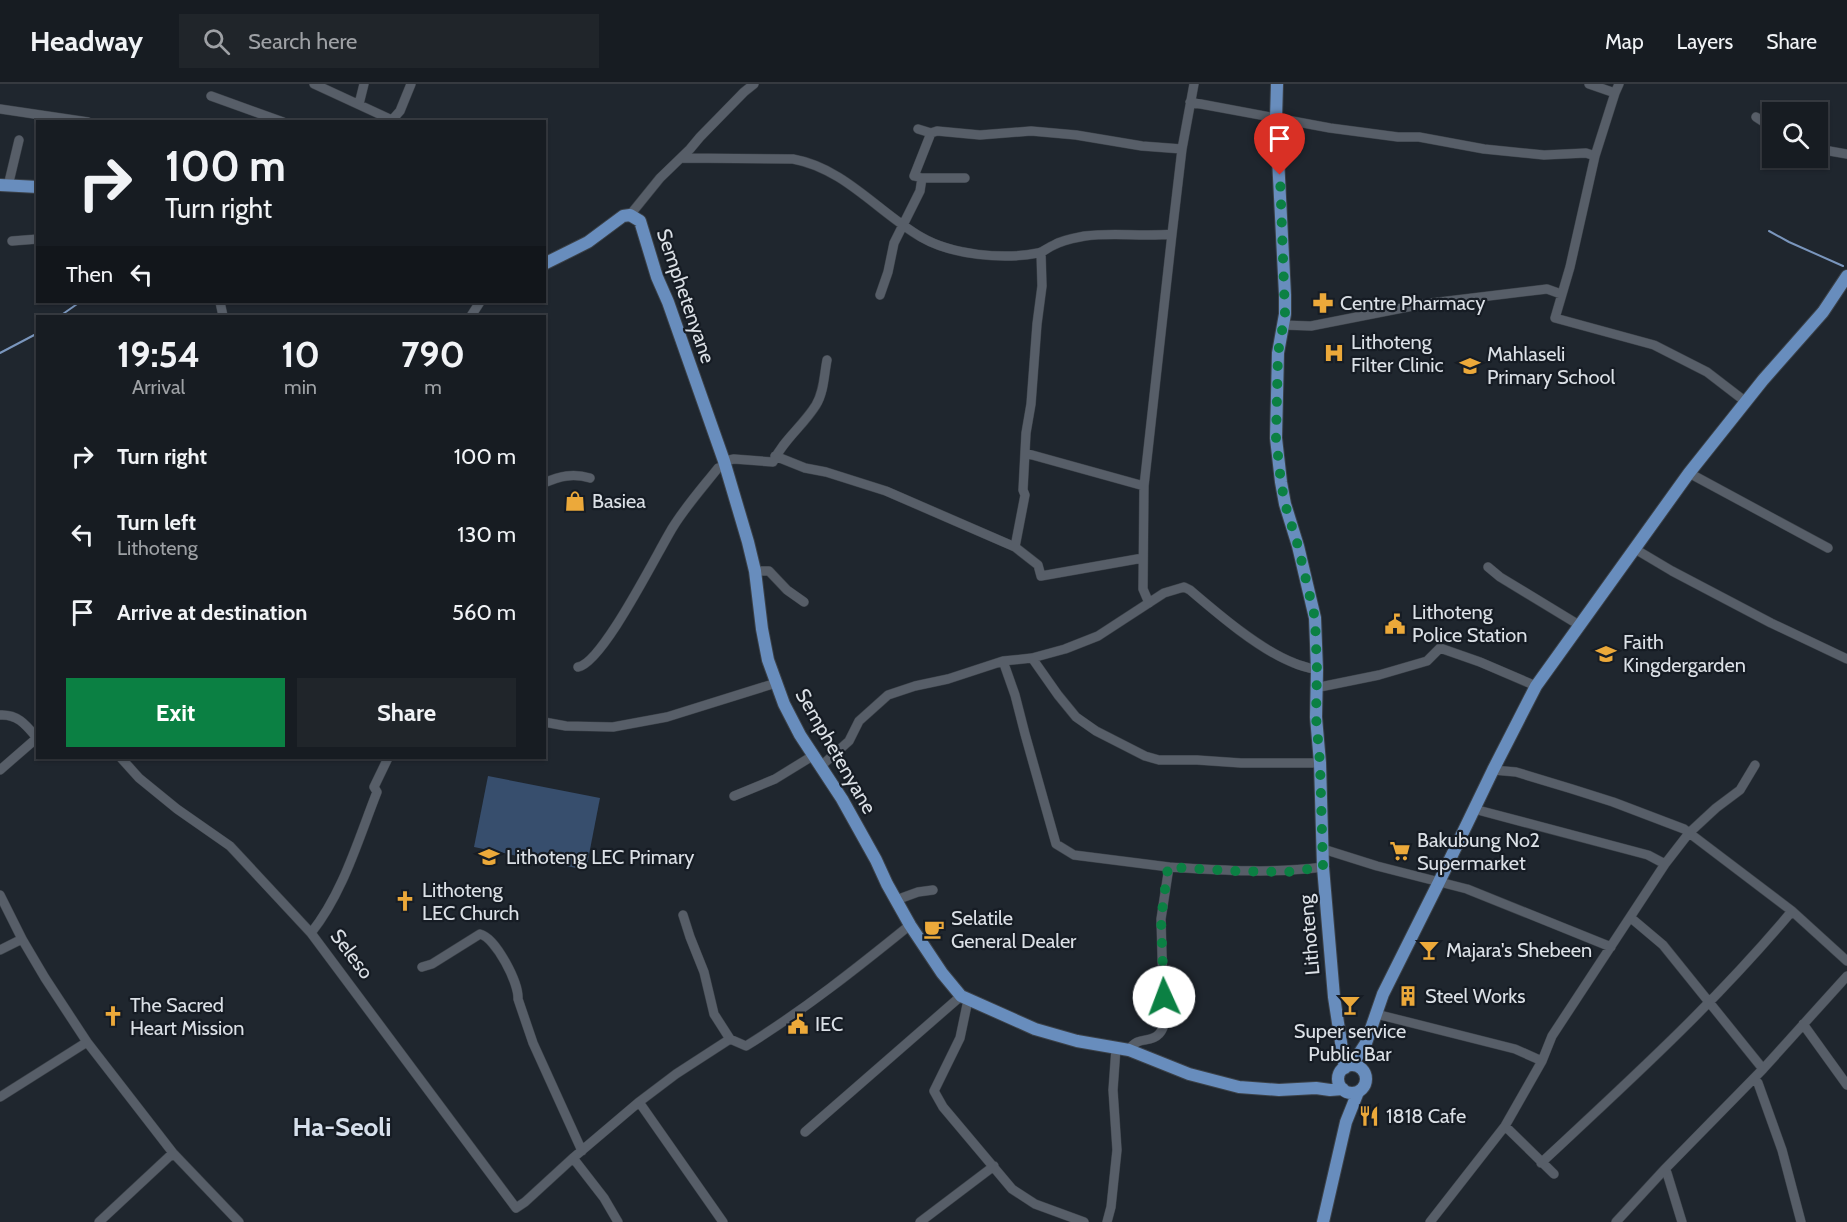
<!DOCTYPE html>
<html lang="en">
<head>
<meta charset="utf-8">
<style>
	body { margin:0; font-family:Cabin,sans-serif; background:#20252a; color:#f1f3f6; height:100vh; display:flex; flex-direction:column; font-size:22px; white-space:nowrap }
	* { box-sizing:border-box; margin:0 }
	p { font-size:20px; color:#9ea1a5 }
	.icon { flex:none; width:33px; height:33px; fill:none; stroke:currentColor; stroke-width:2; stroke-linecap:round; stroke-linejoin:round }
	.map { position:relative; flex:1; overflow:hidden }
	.drawer { position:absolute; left:36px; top:231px; width:510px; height:444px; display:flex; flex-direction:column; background:#171c22; border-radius:0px; box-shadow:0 2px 4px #0004,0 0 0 2px #363a40 }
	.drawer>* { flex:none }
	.top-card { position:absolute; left:36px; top:36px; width:510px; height:183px; border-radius:0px; box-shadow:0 2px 4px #0004,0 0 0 2px #363a40; background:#171c22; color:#f1f3f6; overflow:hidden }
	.fabs { position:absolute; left:1762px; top:18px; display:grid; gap:12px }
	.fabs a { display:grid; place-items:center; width:66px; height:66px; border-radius:0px; background:#171c22; box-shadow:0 2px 4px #0004,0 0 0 2px #363a40; font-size:30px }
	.pin { position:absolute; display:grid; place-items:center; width:51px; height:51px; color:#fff; margin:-62px -26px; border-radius:50% 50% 50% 0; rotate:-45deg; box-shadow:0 0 6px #0007 }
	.pin .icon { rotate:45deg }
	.me { position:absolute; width:66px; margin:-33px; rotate:358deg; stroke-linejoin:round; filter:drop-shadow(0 0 4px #0008) }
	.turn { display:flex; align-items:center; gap:21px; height:126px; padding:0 30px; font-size:27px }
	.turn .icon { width:78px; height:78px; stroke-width:2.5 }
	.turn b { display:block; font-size:42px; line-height:51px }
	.then { display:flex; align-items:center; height:57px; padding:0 30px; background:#0003; gap:12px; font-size:22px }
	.eta { display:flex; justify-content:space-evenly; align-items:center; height:102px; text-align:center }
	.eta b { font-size:36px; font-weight:700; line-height:42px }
	.primary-button { display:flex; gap:12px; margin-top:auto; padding:12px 30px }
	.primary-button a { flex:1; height:69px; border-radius:0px; background:#0b8043; color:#fff; font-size:24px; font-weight:700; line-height:69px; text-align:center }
	.primary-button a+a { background:#20252a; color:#f1f3f6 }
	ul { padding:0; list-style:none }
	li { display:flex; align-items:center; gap:18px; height:78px; padding:0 30px }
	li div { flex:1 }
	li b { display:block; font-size:22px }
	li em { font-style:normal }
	header { display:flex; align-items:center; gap:36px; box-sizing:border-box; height:84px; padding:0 30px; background:#171c22; border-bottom:2px solid #363a40 }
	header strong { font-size:28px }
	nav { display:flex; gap:33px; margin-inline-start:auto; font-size:21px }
	.search { width:420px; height:54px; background:#20252a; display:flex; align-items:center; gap:15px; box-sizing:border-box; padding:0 21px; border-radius:0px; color:#9ea1a5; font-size:22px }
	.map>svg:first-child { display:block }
	.green { fill:#374e6d }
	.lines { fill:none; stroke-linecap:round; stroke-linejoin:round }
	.stream { stroke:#7a96bd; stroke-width:2 }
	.minor-casing { stroke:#3b4148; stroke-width:10 }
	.major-casing { stroke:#3b4148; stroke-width:14 }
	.minor { stroke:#575e68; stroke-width:9 }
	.major { stroke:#688dbd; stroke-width:12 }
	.route { stroke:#0b8043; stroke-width:10; stroke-dasharray:0 18 }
	.labels { text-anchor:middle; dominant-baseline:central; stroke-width:4.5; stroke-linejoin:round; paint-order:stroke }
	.street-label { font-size:20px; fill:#dbe0e6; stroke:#161c24 }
	.poi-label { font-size:20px; fill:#dbe0e6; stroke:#161c24; text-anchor:start }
	.district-label { font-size:26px; font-weight:bold; fill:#d7e0ec; stroke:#161c24 }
</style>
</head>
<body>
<header>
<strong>Headway</strong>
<div class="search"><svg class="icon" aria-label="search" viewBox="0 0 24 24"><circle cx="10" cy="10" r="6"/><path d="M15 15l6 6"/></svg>Search here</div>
<nav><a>Map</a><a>Layers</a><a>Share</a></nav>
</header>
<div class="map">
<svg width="1847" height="1138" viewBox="0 0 1847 1138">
	<rect width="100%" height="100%" fill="#1f262e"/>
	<!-- green -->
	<path class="green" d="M488,692l112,22 -14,72 -112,-23z"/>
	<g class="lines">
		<!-- stream -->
		<path class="stream" d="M1769,147l20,11 54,24
			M60,232l20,-14
			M0,269l38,-20"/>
		<!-- minor casing -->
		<g class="minor-casing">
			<path id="minor" d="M314,0l78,36 -1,2
				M1589,0l26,9
				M1619,0l-4,9 -20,63 -25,111 -15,51 99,27 53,27 39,30
				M211,12l72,26
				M1190,18l140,26 68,9h21l65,12 60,6 42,-2 9,3
				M359,20l5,-20
				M0,25l88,13
				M1756,33l17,11
				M392,36l8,-9 11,-27
				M918,45l13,4 6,-2 43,4 51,-4 45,4 66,11 40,3
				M931,49l-17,43 8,2h43
				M1818,65l29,5
				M681,74l112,1c51,9 85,53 128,78 31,18 82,23 117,16 6,-1 10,-6 16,-8 8,-5 21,-7 31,-9 28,-4 58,1 87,-2
				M8,102l11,-46
				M630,131l30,-37 30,-29 10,-12 44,-45 10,-8
				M12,157l26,-2
				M1041,169l1,33 -5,38 -6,80 -5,29 -3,57 2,5 -10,52 23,18 3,11 102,-18
				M880,211l8,-23 6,-29 26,-52 2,-13
				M220,218l3,14
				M471,232l9,-14
				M1283,241l28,1 112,-22 124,-15 14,5
				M1025,369l119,33
				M775,372l30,12 21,4 60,19 129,56
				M724,377l10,-2 39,3c10,-22 30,-36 43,-57 8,-13 8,-30 11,-45
				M1689,389l139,75
				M544,399c16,-7 29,-10 46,-5
				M1635,465l37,22 99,52 76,36
				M1488,483l12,10 79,48
				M755,487h14l18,19 17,12
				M1149,519l-6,-14 1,-103 28,-252 10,-85 12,-65
				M1032,574l26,37 18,22 20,14 49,25 14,4h38l44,3h79
				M1003,577l12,34 10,39 31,110 18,11 95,12
				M578,583c25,-4 80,-116 95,-140 13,-21 30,-40 45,-59l7,-2
				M1315,604l64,-13 48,-14 13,-13 40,14 56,24
				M0,631c18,-1 26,10 37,23
				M544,638l22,4 47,1 54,-10 109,-34
				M121,674l18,20 38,31 53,37 81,87 205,275 9,-6 48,-44 66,-56 37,-28 54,-35 16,7c58,-36 111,-78 164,-121
				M821,682l28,-25 10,-20 29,-26 27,-9 33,-7 55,-18 29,-3 33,-9 33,-13 66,-43 20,-6 6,3c28,24 70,60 104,73 7,3 15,5 23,7
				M0,686l38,-33
				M1493,686l23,2 56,17 41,13 71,27 108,82 55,50
				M734,712l41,-17 39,-24
				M1474,725l174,46 17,9
				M1323,765l54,17 90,23 144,58
				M0,811l22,44 23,39 42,64 86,111 66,69
				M896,816l22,-8 15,-2
				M683,831l7,22 14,35 10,42 16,25
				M1631,834l32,27 100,124
				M311,849c32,-40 47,-93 66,-141l-3,-5 14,-29
				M0,866l22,-11
				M422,883l10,-3 48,-30c16,4 39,49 38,65l15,44 49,108
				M968,916l-8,38 -26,53 9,16 69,82 23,15 49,18
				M1376,930l139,35 27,12
				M1803,940l44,61
				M1129,966c9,-15 21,-6 30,-16 3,-3 4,-6 5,-9l-3,-106 8,-52c53,3 101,7 154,0
				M1754,995l4,4 24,67 19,72
				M0,1013l87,-55
				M639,1018l84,120
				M1505,1042l49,48
				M805,1048l156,-136
				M573,1074l31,40 14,24
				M1541,1079c88,-82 174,-160 251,-252
				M1664,1086l3,3 15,49
				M99,1138l74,-69
				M920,1138l74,-56
				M1107,1138l4,-15 6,-57 -4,-60 3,-42
				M1430,1138l75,-96 37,-65 10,-25 113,-172 24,-31 27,-25 24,-18 15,-25
				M1616,1138l48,-52 99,-101 84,-93"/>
		</g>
		<!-- major casing -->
		<g class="major-casing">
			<path id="major" d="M1277,0l-1,35 9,176v19l-7,39 -2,85 5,44 4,22 13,42 17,72 2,52 -1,47 4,46 3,104 11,130 11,71
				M0,101l38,2
				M544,180l44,-22 35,-26 7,-1 10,6 17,56 11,25 56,159 24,81 7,29 7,58 6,31 16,44 16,31 42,64 34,61 11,24 23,41 32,48 19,23 74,33 42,12 52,9 60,24 50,13 40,3 37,-2 14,2 13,-1
				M1338 995a14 14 0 1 1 28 0a14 14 0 1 1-28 0Z
				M1347,982l10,-9 9,-14 17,-49 56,-112 54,-112 43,-84 153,-213 74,-93 60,-68 24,-36
				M1323,1138l23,-100 12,-30"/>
		</g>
		<!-- minor -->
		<use href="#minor" class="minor"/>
		<!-- major -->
		<use href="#major" class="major"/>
	</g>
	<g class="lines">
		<!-- route -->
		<path class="route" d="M1164,913l-3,-78 7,-52 64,4 55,1 36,-5 -3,-104 -4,-46 1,-47 -2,-52 -17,-72 -13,-42 -4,-22 -5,-44 2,-85 7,-39 -5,-139"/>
	</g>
	<!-- icons -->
	<defs>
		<g id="pharmacy-bare" transform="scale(1.62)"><path d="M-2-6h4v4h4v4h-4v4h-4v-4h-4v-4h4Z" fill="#eca93a" stroke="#161c24" stroke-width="2.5" paint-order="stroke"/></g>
		<g id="hospital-bare" transform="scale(1.62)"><path d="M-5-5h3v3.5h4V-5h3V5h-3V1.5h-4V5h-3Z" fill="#eca93a" stroke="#161c24" stroke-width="2.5" paint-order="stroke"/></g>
		<g id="school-bare" transform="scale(1.62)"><path d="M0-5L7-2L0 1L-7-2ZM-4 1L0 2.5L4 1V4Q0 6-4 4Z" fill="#eca93a" stroke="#161c24" stroke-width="2.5" paint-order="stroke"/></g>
		<g id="shop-bare" transform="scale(1.62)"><path d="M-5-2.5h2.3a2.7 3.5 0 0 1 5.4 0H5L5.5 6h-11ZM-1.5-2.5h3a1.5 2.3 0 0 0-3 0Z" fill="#eca93a" stroke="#161c24" stroke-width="2.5" paint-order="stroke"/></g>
		<g id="civic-bare" transform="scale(1.62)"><path d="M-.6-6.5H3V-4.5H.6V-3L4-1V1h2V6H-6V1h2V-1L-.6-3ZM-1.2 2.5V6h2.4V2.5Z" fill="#eca93a" stroke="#161c24" stroke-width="2.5" paint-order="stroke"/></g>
		<g id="supermarket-bare" transform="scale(1.62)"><path d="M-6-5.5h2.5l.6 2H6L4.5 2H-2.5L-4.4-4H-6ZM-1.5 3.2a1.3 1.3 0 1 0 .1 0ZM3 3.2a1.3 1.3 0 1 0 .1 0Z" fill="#eca93a" stroke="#161c24" stroke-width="2.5" paint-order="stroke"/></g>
		<g id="church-bare" transform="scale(1.62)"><path d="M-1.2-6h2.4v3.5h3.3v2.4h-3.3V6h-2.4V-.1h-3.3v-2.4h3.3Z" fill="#eca93a" stroke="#161c24" stroke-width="2.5" paint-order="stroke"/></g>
		<g id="cafe-bare" transform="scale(1.62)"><path d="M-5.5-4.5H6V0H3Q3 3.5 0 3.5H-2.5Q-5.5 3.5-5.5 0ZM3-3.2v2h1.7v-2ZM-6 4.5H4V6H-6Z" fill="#eca93a" stroke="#161c24" stroke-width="2.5" paint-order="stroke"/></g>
		<g id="bar-bare" transform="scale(1.62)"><path d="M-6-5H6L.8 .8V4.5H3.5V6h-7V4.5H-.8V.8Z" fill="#eca93a" stroke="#161c24" stroke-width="2.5" paint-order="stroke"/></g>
		<g id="building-bare" transform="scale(1.62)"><path d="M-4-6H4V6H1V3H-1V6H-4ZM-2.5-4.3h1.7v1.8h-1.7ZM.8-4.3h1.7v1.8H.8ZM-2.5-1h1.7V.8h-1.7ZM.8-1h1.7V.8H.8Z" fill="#eca93a" stroke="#161c24" stroke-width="2.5" paint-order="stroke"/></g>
		<g id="restaurant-bare" transform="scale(1.62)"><path d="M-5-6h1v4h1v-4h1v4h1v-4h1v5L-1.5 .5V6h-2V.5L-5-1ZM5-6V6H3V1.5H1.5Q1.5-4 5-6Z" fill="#eca93a" stroke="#161c24" stroke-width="2.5" paint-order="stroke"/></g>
	</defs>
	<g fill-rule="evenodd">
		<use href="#pharmacy-bare" x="1323" y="219"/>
		<use href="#hospital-bare" x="1334" y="269"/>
		<use href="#school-bare" x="1470" y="282"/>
		<use href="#shop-bare" x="575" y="417"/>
		<use href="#civic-bare" x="1395" y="540"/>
		<use href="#school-bare" x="1606" y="570"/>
		<use href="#supermarket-bare" x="1400" y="767"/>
		<use href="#school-bare" x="489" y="773"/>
		<use href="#church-bare" x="405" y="817"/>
		<use href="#cafe-bare" x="934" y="845"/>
		<use href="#bar-bare" x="1429" y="866"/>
		<use href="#building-bare" x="1408" y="912"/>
		<use href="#bar-bare" x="1350" y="921"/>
		<use href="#church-bare" x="113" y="932"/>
		<use href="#civic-bare" x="798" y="940"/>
		<use href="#restaurant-bare" x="1369" y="1032"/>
	</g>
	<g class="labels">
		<!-- street labels -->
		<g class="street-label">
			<text transform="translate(686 212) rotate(71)">Semphetenyane</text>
			<text transform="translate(836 667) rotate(60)">Semphetenyane</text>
			<text transform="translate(1309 851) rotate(-95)">Lithoteng</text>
			<text transform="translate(352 870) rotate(53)">Seleso</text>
		</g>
		<!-- poi labels -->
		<g class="poi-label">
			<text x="1340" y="219">Centre Pharmacy</text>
			<text x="1351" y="258">Lithoteng<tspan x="1351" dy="23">Filter Clinic</tspan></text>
			<text x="1487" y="270">Mahlaseli<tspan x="1487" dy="23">Primary School</tspan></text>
			<text x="592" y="417">Basiea</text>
			<text x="1412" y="528">Lithoteng<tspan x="1412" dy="23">Police Station</tspan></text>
			<text x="1623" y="558">Faith<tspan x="1623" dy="23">Kingdergarden</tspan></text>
			<text x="1417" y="756">Bakubung No2<tspan x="1417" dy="23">Supermarket</tspan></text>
			<text x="506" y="773">Lithoteng LEC Primary</text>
			<text x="422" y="806">Lithoteng<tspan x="422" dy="23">LEC Church</tspan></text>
			<text x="951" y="834">Selatile<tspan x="951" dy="23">General Dealer</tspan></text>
			<text x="1446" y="866">Majara's Shebeen</text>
			<text x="1425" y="912">Steel Works</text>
			<text x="130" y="921">The Sacred<tspan x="130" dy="23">Heart Mission</tspan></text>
			<text x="815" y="940">IEC</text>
			<text x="1350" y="947" text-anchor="middle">Super service<tspan x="1350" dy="23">Public Bar</tspan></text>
			<text x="1386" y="1032">1818 Cafe</text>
		</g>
		<!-- district labels -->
		<g class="district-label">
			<text x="342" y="1043">Ha-Seoli</text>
		</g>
	</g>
</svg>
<div class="fabs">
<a><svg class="icon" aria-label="search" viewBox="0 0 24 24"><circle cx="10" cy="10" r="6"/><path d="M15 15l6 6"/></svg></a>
</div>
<div class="pin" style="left:1280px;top:91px;background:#d93025"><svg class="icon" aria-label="arrive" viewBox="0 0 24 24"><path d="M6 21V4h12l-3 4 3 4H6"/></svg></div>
<svg class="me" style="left:1164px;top:913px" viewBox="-20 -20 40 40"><circle r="19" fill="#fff"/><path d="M0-13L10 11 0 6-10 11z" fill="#0b8043"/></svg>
<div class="top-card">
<div class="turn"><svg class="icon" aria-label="right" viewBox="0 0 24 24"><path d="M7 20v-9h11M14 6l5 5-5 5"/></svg><div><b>100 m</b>Turn right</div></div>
<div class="then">Then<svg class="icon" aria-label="left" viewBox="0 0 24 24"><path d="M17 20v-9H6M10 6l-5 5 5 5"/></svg></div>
</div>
<section class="drawer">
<div class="eta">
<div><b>19:54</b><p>Arrival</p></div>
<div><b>10</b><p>min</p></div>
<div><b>790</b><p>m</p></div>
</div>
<ul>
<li><svg class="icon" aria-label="right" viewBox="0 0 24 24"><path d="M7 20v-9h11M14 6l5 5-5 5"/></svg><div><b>Turn right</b></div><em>100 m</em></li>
<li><svg class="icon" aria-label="left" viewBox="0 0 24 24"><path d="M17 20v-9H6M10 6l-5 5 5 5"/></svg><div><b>Turn left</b><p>Lithoteng</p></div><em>130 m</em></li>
<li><svg class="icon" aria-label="arrive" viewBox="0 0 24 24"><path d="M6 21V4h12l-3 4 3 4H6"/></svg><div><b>Arrive at destination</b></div><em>560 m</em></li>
</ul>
<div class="primary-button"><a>Exit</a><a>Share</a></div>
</section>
</div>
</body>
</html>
